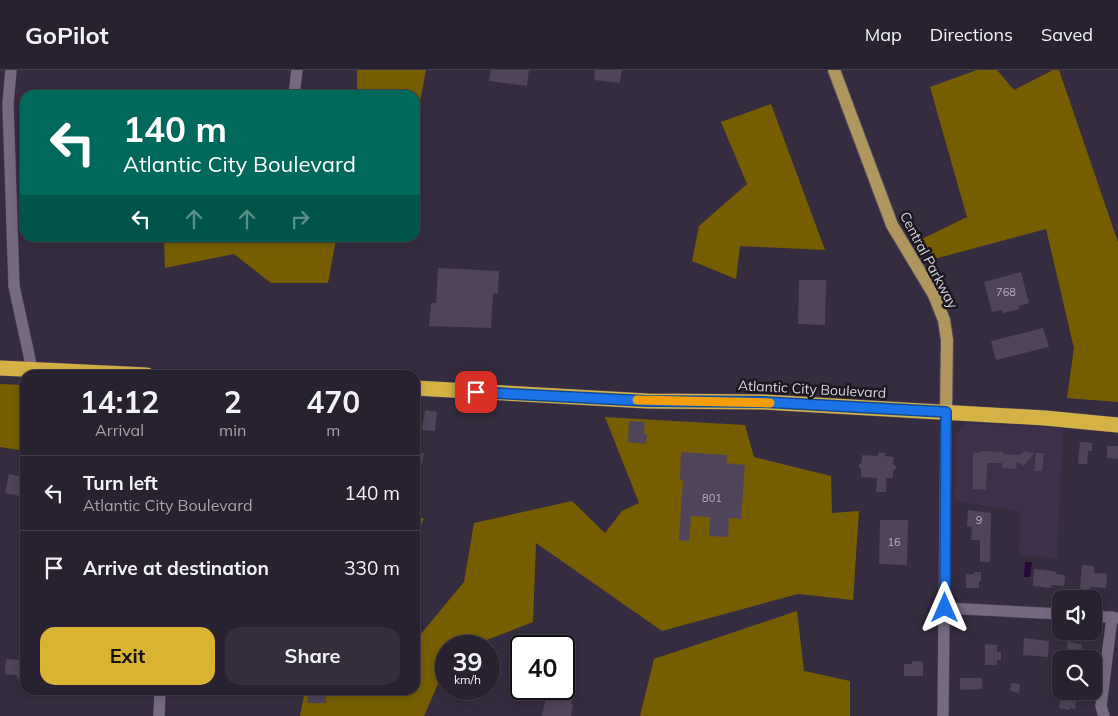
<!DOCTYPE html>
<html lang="en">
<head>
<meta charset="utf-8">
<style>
	body { margin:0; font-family:Mulish,sans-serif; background:#342e3c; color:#f1f3f6; height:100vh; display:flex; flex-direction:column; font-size:19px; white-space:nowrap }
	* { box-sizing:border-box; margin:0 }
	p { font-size:16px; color:#a5a3ab }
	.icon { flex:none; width:28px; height:28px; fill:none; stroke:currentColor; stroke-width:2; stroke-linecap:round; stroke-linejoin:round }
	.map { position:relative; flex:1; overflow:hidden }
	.drawer { position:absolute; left:20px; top:300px; width:400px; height:325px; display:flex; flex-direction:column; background:#282130; border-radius:15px; box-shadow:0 2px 8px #0003,0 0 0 1px #443e4c }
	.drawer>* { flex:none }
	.banner { position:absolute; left:20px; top:20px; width:400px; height:152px; border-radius:15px; box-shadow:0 2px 8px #0003,0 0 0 1px #443e4c; background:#00695c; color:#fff; overflow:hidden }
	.buttons { position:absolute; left:1052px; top:520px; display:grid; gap:10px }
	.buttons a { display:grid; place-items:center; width:50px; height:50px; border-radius:10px; background:#282130; box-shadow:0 2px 8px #0003,0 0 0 1px #443e4c; font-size:25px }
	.speed { position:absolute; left:435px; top:565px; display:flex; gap:10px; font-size:25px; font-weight:700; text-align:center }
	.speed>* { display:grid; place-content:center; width:65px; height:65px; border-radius:50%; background:#282130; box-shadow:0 2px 8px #0003,0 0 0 1px #443e4c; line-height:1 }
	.speed small { font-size:12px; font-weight:400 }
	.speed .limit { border:2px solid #111; border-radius:8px; background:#fff; color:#111 }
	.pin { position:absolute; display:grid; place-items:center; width:42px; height:42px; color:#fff; margin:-21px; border-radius:10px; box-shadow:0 2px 8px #0006 }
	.me { position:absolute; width:55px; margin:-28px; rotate:0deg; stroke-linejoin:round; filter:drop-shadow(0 0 4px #0008) }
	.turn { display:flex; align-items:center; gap:18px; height:105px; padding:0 20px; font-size:22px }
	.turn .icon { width:65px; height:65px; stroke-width:2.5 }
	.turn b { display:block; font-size:35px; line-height:42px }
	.lanes { display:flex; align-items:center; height:48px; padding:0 20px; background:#0003; justify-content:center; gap:25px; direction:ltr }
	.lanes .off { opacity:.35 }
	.eta { display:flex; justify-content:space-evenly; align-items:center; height:85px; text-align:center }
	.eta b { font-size:30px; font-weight:700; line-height:35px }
	.cta { display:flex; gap:10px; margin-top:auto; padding:10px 20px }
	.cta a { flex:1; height:58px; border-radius:15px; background:#dab333; color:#111; font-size:20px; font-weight:700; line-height:58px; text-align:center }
	.cta a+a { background:#342e3c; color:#f1f3f6 }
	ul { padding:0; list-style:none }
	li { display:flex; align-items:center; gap:15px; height:75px; padding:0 20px; border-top:1px solid #443e4c }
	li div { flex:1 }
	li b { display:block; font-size:19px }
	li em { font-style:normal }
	header { display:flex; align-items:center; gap:30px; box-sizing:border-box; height:70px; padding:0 25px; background:#282130; border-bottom:1px solid #443e4c }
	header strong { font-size:24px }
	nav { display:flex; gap:28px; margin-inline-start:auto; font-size:18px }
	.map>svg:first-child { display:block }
	.built { fill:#3e304b }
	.forest { fill:#765e00 }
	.water { fill:#28063e }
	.building { fill:#4f445a }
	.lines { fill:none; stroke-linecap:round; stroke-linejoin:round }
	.minor-casing { stroke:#52495b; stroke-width:12 }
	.major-casing { stroke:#52495b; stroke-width:14 }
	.highway-casing { stroke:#52495b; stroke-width:16 }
	.minor { stroke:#766a82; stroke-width:11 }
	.major { stroke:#af955e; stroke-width:12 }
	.highway { stroke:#d5b246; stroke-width:15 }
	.route-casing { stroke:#114b97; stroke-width:12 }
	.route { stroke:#1a73e8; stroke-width:9 }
	.slow { stroke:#f59e0b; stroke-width:9 }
	.labels { text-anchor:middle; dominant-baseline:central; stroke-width:5; stroke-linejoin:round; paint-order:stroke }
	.number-label { font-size:11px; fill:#b6aebe }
	.street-label { font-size:14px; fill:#d8d2df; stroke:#1b1720 }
</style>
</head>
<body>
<header>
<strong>GoPilot</strong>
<nav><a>Map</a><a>Directions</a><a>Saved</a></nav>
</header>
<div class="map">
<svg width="1118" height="646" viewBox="0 0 1118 646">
	<rect width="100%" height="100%" fill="#362c40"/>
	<!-- built -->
	<path class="built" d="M965,353l98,5 -6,130 -38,-3 1,-44 -65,-10 1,-68z"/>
	<!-- forest -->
	<path class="forest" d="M357,0h69l-11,59v-34h-58z
		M977,0h20l17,20 39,-20h6l59,172v160l-51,-4 7,-50 -28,-119 -112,30 -12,-20 45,-22 -37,-130z
		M771,34l54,146 -85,-4 -4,33 -44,-18 7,-35 48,-42 -26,-62z
		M164,168h183l-11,1 -8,44h-57l-37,-29 -69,14z
		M0,314l25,1v66l-25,-4z
		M605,347l140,8 9,32 77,19 1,37 27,-2 -6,89 -55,-6 -136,37 -126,-88 -3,79 -62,24h-25v28l-8,10 -14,32h-124l5,-26h110v-49l49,-59 10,-59 98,-22 33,32 17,-22 17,-8z
		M415,448h9l-9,23z
		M797,541l7,60 46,10v35h-210l14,-57z"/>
	<!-- water -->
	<path class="water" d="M1025,492h7l-2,15h-6z"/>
	<!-- building -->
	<path class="building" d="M491,0h38l-2,16 -38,-5z
		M595,0h27l-2,13 -26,-3z
		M438,198l61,3 -1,23 -5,-1 -2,35 -62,-2 2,-23h5z
		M1021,202l8,31 -10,3 1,3 -17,4 -1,-3 -10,2 -8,-30z
		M799,210h27l-1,45 -27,-1z
		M1043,258l6,19 -53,13 -5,-19z
		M425,340l12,2 -2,19 -13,-1z
		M629,351l16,1 -1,12h3l-1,10 -18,-2z
		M1080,372l12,1v8h-4l-1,13h-9z
		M1107,376h11v13l-11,-1z
		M415,381l9,2 -2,10 -7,-1z
		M979,381l24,1v2l16,1 6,-4 9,2 -10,13 -7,-4 -1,7 -14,-1v-5h-15l-1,27 -13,-1v-37l6,1z
		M681,382l46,3 -1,8 19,2 -4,54 -12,-1 -1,19 -19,-1 1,-19 -19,-1 -2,25 -10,-1 4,-60h-3z
		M878,383h7v3l9,1 -1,7 4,3 -4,4v7h-7v14h-10l1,-14 -16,-1v-8l-3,-3 4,-4v-7l16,1z
		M1036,383h8l-2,18h-8z
		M9,404l16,3v20l-20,-4z
		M968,440l23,3 -1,49h-10v-22h-9l1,-13 -5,-1z
		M880,450h28l-1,45 -28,-1z
		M1082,495l12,1v7l13,1 -1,14 -16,-1v3h-10z
		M1034,499l19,2 3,1v2l9,1 -1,11 -13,-1v3l-18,-2z
		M974,502h7v9h-2v7h-13v-14h8z
		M1024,568l25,3 -1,16 -25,-2z
		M1068,571l14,4 -1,14h-16z
		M985,574l12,1v7h4v8h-4v5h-12z
		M6,589l19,1v19l-8,-1v-3l-12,-1z
		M912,591l11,1v14h-19v-12h8z
		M960,608h22v11l-22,1z
		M1011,613l9,1 -1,9 -9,-2z
		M564,617l11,3 -4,14 2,1 -2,11h-29l6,-27h16z
		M310,620h16v13h-19l1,-10h1z
		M1061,621h16l-2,18 -5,-1 -1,2 -10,-2z"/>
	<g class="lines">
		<!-- minor casing -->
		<g class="minor-casing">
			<path id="minor" d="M11,0l-3,34 6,182 18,83
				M294,25l3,-25
				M945,538l116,6
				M1094,546l24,2
				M159,646l1,-26
				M943,646l3,-304
				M1104,646l-3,-10 11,-89"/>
		</g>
		<!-- major casing -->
		<g class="major-casing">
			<path id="major" d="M834,0l58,155 42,70 10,25 3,20 -1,72"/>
		</g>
		<!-- highway casing -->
		<g class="highway-casing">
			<path id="highway" d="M0,298l147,7
				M415,318l232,13 117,1 281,16 73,7"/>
		</g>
		<!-- minor -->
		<use href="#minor" class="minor"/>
		<!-- major -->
		<use href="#major" class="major"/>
		<!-- highway -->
		<use href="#highway" class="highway"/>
	</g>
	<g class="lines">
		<!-- route casing -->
		<g class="route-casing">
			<path id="route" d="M476,322l171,9 117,1 182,10 -1,196"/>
		</g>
		<!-- route -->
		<use href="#route" class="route"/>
		<!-- slow -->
		<path class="slow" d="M637,330l133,3"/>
	</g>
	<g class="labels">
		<!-- number labels -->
		<g class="number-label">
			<text x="1006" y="222">768</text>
			<text x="712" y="428">801</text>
			<text x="979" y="450">9</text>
			<text x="894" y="472">16</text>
		</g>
		<!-- street labels -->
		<g class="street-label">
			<text transform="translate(929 190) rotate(62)">Central Parkway</text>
			<text transform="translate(812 319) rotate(3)">Atlantic City Boulevard</text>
		</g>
	</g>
</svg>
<div class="buttons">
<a><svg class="icon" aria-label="sound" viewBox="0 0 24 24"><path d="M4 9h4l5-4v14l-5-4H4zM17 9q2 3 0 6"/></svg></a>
<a><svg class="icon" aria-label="search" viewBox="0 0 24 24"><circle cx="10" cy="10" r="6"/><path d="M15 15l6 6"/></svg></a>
</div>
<div class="speed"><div>39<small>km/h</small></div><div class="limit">40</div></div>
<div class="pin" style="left:476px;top:322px;background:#d93025"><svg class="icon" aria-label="arrive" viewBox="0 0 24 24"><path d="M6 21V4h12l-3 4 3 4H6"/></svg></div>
<svg class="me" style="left:945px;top:538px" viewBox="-20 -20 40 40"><path d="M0-17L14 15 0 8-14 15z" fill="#1a73e8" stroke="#fff" stroke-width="4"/></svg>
<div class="banner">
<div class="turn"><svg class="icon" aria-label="left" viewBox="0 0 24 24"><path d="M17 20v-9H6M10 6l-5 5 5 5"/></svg><div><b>140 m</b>Atlantic City Boulevard</div></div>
<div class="lanes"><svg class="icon" aria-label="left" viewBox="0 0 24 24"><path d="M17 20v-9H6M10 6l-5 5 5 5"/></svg><svg class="icon off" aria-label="ahead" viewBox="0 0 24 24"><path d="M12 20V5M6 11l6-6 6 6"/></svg><svg class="icon off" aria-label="ahead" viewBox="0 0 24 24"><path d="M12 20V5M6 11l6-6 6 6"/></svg><svg class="icon off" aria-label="right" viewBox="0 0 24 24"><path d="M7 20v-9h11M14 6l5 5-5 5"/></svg></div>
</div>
<section class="drawer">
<div class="eta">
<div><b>14:12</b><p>Arrival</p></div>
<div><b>2</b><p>min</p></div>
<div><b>470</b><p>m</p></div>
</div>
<ul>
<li><svg class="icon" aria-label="left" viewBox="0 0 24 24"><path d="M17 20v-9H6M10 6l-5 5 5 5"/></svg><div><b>Turn left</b><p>Atlantic City Boulevard</p></div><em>140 m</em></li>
<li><svg class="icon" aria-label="arrive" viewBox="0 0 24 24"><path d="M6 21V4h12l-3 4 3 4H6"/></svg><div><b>Arrive at destination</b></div><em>330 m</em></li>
</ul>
<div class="cta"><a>Exit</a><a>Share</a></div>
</section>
</div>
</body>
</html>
